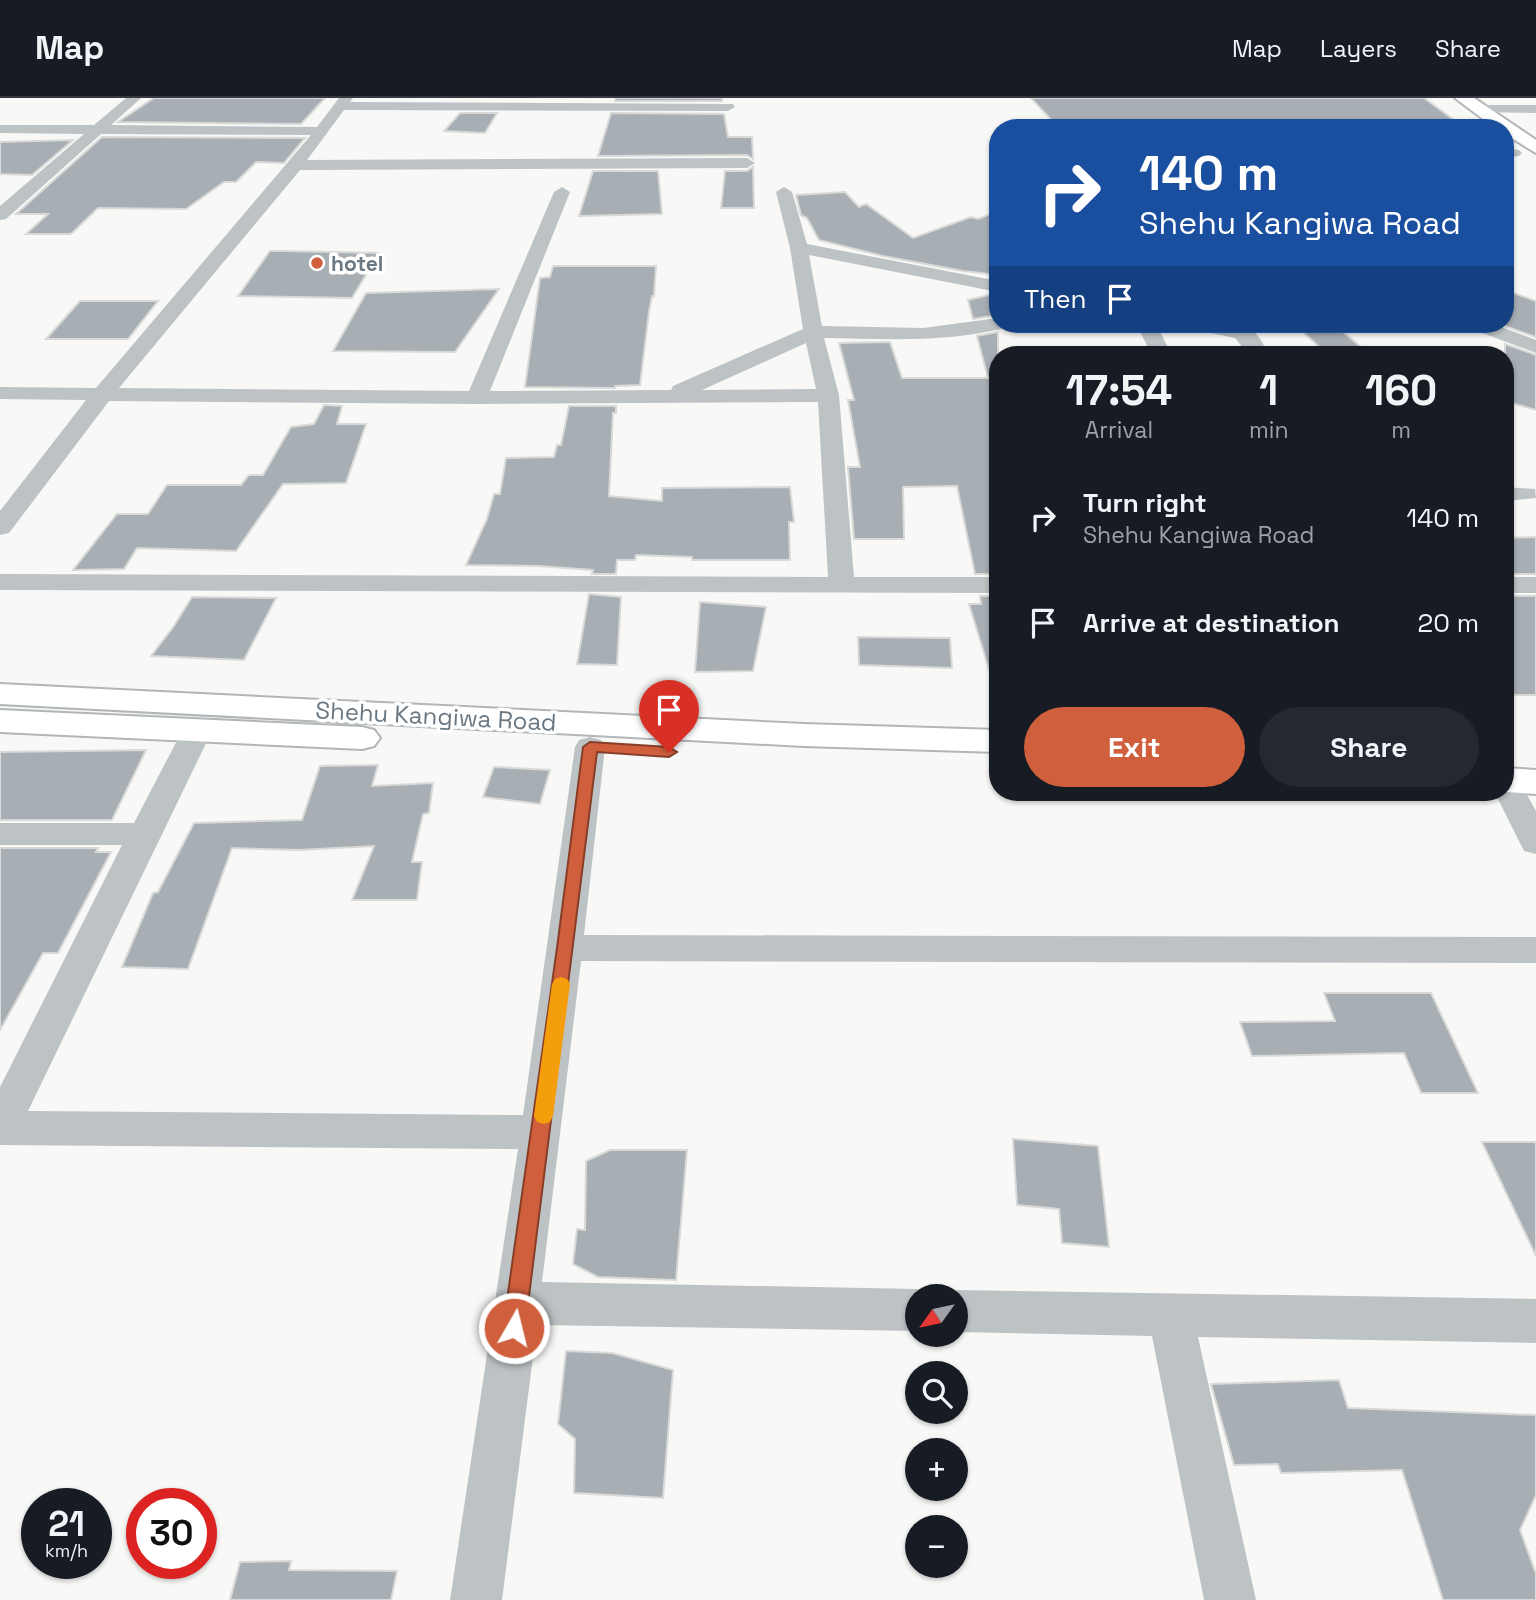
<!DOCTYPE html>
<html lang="en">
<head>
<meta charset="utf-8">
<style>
	body { margin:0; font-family:"Space Grotesk",sans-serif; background:#242831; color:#f1f3f6; height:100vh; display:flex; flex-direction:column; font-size:26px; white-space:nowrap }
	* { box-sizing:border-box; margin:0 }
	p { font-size:23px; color:#9ea1a6 }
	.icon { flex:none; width:38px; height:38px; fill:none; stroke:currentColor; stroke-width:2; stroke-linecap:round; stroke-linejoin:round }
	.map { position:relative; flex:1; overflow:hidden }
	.panel { position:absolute; left:989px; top:248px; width:525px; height:455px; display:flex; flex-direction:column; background:#171b24; border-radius:28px; box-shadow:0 2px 5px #0004 }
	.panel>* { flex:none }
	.guide { position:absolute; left:989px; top:21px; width:525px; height:214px; border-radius:28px; box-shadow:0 2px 5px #0004; background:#1a4fa0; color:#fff; overflow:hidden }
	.needle { width:46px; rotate:237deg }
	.buttons { position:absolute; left:905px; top:1186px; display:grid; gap:14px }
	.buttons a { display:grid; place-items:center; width:63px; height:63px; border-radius:50%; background:#171b24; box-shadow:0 2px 5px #0004; font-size:35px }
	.speed { position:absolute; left:21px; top:1390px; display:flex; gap:14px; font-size:35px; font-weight:700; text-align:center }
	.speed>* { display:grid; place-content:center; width:91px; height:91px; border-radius:50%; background:#171b24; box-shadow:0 2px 5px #0004; line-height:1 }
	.speed small { font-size:18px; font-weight:400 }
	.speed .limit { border:10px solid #d22; background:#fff; color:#111 }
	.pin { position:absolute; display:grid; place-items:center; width:60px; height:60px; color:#fff; margin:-72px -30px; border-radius:50% 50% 50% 0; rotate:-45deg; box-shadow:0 0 7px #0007 }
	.pin .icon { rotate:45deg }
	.me { position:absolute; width:77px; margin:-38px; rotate:8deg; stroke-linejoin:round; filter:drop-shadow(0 0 5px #0008) }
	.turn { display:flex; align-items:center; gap:24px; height:147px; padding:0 35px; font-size:32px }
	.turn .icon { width:91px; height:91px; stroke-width:2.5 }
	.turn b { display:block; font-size:49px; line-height:60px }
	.then { display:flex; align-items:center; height:66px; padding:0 35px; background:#0003; gap:14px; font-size:26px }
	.eta { display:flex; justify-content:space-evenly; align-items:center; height:119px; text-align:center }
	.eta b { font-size:42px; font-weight:700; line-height:49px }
	.action { display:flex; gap:14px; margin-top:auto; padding:14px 35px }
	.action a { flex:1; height:80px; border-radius:42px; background:#d0603d; color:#fff; font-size:28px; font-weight:700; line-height:80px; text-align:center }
	.action a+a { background:#242831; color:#f1f3f6 }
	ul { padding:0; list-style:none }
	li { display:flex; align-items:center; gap:21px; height:105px; padding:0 35px }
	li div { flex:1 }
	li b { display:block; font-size:26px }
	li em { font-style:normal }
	header { display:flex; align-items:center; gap:42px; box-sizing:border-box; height:98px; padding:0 35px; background:#171b24; border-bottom:2px solid #363941 }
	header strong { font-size:33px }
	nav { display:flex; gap:38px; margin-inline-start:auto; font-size:24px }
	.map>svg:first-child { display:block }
	.building { fill:#a7aeb4; stroke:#d9d9d8; stroke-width:2 }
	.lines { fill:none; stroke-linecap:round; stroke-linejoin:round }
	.major-casing { stroke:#b1b6b9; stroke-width:4 }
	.minor { fill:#bdc2c5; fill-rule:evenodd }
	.major { fill:#fff; fill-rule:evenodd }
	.route { fill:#d0603d; stroke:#873e28; stroke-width:2 }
	.slow { fill:#f59e0b }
	.poi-dot { fill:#d0603d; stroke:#fff; stroke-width:2.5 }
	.labels { text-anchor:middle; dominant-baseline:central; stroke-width:7; stroke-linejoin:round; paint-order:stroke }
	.far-poi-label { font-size:21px; font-weight:bold; fill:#6a7883; stroke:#fff; text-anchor:start }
	.street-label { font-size:24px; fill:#6a7883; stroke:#fff }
</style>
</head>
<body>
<header>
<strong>Map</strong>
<nav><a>Map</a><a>Layers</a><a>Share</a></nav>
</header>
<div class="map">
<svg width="1536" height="1502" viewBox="0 0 1536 1502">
	<rect width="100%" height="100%" fill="#f8f8f6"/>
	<!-- building -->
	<path class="building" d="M154,0h171l-24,26 -183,-2z
		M616,0h106v3h-107z
		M1031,0h393l41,30h-406z
		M460,15h37l-12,20 -41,-2z
		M611,15l113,1 4,23h24l1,22 -6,-4 -149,1z
		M102,39l203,1 -21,25 -28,-1 -20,20h-12l-38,27 -88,-1 -27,26h-45l22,-20h-32z
		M73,42l-41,35 -32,-1v-32z
		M753,69l1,41h-33l4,-37h22z
		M593,73h65l4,43 -83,2z
		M845,94l14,15 7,-3 47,34 58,-21 7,2 20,-8v64l-35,-4 -80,-15 -64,-16 -12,-22 -6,-3 -5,-20z
		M270,153h15l94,2 -27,45 -114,-2z
		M553,168h103l-2,30h-2l-3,16 -9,73 -25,1v2l-90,-1 15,-109 10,-1z
		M499,191l-44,63 -122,-1 33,-58z
		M1505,192l31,11v36l-31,-11z
		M993,196l5,1v20l-25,4 -5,-19z
		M80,203h78l-30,38h-82z
		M1294,226h40l28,24 -38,3z
		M998,234v46h-3h3v196h-23l-18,-88 -54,1 1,52h-50l-6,-72h12l-12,-67h6l-15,-57 51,-1 12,36h86l-11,-42z
		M1505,246l31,11v55l-31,-9z
		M324,307l18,1 -5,18h29l-20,59 -63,1 -47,67 -99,-3 -13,21 -51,1 44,-56h31l19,-29h74l8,-10h14l28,-48 23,-3z
		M569,308h47v7h-3l-4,83 53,5v-13l128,-1 4,35h-5l1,38h-98v-3l-56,-2 -1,5h-18l-1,14h-24l1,-4 -55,-4 -72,-1 21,-46 7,-25h6l6,-36 48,-1 3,-12h4z
		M1536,439v37h-31v-36z
		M589,496l32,3 -4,68 -40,-1z
		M980,498h18v79l-7,1 -22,-72h12z
		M1505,498h31v99h-31z
		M192,499l84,1 -32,62 -93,-4 23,-30z
		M700,504l66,5 -13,64 -58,1z
		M858,539l92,1 2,30 -93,-3z
		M146,652l-34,70h-112v-68z
		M378,667l-6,21 61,-3 -4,30 -6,1 -11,48h10l-5,38h-65l22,-54 -75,4 -67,-2 -44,121 -66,-2 31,-74 5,-1 36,-69 108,-3 18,-54z
		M494,669l56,3 -10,34 -57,-7z
		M0,750h98l-2,4h15l-53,101h-15l-43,77z
		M1324,895h107l47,100h-57l-17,-40 -152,3 -12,-34 95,-1z
		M1013,1041l85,7 11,101 -47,-4 -3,-34 -42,-4z
		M1482,1044h54v114z
		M610,1052h77l-11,130 -78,-3 -25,-13 4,-35 8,1 1,-69z
		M566,1253l46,2 61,17 -10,128 -89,-5 1,-54 -17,-15z
		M1339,1282l9,28 188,7v80l-16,35 16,44v26h-93l-41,-130 -121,3 -3,-9 -44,1 -23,-81z
		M291,1463l-2,9 108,1 -6,29h-161l10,-38z"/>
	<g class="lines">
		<!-- major casing -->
		<g class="major-casing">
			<path id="major" d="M1455,0h19l62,42v13l-31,-19v-6h-10z
				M0,586l804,40 194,6v22l-194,-6 -804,-42z
				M0,612l362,17 12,3 6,8 -6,8 -12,3 -362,-17z
				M1505,670l31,2v24l-31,-2z"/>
		</g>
		<!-- minor -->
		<path class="minor" d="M126,0h15l-30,27 206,2 22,-29h14l-3,4 383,2 2,3 -7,4 -384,-1 -37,50 440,-2 8,5 -8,5 -447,2 -181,218 350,3 85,-199 8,-5 8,5 -80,199 181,-1 2,-4 130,-57 -13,-81 -14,-56 8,-5 8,5 15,52 191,37v11l-189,-37 13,71 101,2 75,-10v6h10l-3,4c-60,15 -120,11 -181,10l15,57 15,182h144v16l-998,-3v-16l828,3 -10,-175 -341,2 -368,-3 -100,132 -9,2v-24l86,-111 -86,-1v-12l96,1 215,-253 -210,-1 -95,85 -6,1v-14l84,-72 -84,-1v-8h94zM806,245l10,46 -114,1z
			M1479,7h57v8l-62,-1 -2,-3z
			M1505,50l14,2 3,3 -3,3 -14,2z
			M1136,226h20l16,31h-20z
			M1184,226c17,-1 55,-3 69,7 7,5 12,17 16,24h-20l-14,-17 -48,-10z
			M1466,226h27l43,16v13l-67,-25z
			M1505,389l30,2 1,9 -31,3z
			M1505,479h31v16h-31z
			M197,623l11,3 4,7 -184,380 495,4 52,-368 4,-7 11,-3 11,3 4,7 -21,188 952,2v26l-955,-2 -39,321 375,7 17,8h-17v34l-380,-6 -35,275h-52l68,-451 -518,-4v-58l122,-242h-122v-22h134l48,-92 4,-7z
			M1505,674l11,3 20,36v43l-12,-3 -29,-58h10z
			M956,1192l580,9v44l-338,-6 58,263h-52l-52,-264 -196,-4v-35h-16z"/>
		<!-- major -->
		<use href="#major" class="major"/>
	</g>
	<!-- route -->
	<path class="route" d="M590,644l79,5 8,5 -8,5 -72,-5 -72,576 -3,8 -8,3 -7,-3 -4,-8 54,-380 26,-201z"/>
	<!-- slow -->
	<path class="slow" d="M561,879l6,2 3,5 -17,132 -3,6 -6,2 -7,-2 -3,-6 18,-132 3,-5z"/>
	<!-- markers -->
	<circle class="poi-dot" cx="317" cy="165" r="7"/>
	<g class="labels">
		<!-- far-poi labels -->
		<g class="far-poi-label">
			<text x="331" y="165">hotel</text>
		</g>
		<!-- street labels -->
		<g class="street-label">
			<text transform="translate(436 618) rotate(3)">Shehu Kangiwa Road</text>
		</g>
	</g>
</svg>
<div class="buttons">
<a><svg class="needle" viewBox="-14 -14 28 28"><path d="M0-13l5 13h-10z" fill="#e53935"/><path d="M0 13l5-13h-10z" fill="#9ea1a6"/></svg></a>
<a><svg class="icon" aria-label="search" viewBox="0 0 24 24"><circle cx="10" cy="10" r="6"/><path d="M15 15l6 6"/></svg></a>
<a>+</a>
<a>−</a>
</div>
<div class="speed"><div>21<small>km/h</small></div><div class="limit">30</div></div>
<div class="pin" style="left:669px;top:654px;background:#d93025"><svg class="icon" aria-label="arrive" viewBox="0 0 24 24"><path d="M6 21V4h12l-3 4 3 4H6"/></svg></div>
<svg class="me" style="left:514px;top:1230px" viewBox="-20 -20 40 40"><circle r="17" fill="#d0603d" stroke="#fff" stroke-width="3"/><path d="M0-11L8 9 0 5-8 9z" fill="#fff"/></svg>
<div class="guide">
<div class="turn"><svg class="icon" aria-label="right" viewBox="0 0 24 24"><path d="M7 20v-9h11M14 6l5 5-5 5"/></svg><div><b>140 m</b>Shehu Kangiwa Road</div></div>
<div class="then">Then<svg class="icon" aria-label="arrive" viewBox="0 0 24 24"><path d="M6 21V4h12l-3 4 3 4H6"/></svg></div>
</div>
<section class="panel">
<div class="eta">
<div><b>17:54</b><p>Arrival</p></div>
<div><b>1</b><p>min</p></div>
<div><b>160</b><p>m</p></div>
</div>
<ul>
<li><svg class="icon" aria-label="right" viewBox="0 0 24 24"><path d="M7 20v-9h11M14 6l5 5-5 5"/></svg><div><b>Turn right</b><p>Shehu Kangiwa Road</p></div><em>140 m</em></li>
<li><svg class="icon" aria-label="arrive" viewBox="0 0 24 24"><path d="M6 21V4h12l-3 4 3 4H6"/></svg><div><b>Arrive at destination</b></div><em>20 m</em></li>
</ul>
<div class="action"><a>Exit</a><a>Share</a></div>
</section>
</div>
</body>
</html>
